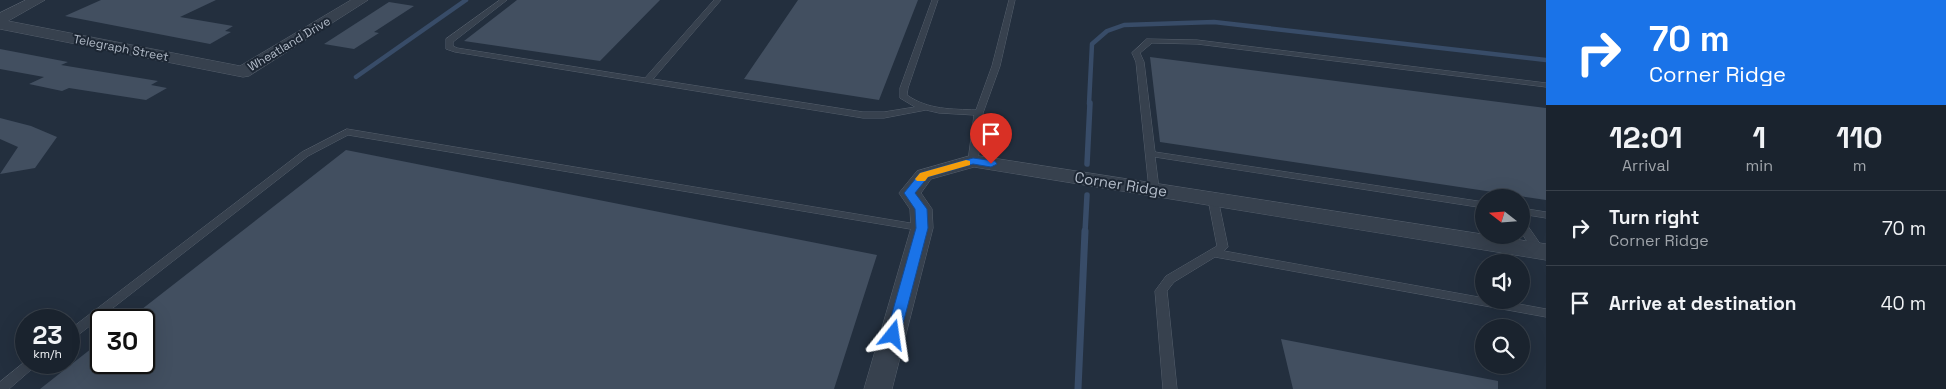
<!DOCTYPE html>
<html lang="en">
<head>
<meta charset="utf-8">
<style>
	body { margin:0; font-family:"Space Grotesk",sans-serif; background:#232b36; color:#f1f3f6; height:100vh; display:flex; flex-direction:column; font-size:19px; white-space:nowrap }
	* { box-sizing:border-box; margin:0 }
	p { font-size:16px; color:#9fa4aa }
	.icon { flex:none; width:28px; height:28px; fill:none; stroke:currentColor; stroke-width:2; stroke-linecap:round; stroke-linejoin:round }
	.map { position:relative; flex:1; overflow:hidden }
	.sheet { display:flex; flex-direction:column; background:#1a232e; width:400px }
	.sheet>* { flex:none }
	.top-card { background:#1a73e8; color:#fff; overflow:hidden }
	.needle { width:32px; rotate:287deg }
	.tools { position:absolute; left:1475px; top:189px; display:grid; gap:10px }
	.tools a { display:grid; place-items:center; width:55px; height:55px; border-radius:50%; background:#1a232e; box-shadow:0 5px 20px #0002,0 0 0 1px #38404a; font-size:25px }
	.speed { position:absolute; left:15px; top:309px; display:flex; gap:10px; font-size:25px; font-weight:700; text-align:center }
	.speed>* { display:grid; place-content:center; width:65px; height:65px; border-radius:50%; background:#1a232e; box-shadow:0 5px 20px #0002,0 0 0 1px #38404a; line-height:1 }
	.speed small { font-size:12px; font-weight:400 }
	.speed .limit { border:2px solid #111; border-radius:8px; background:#fff; color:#111 }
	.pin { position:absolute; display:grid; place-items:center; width:42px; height:42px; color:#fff; margin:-51px -21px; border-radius:50% 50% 50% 0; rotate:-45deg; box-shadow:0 0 5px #0007 }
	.pin .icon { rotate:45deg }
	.me { position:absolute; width:55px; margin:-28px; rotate:15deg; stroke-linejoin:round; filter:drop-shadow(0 0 4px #0008) }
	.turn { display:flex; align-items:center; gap:18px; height:105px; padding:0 20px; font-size:22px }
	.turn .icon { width:65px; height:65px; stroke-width:2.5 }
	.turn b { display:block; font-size:35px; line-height:42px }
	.eta { display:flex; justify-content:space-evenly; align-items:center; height:85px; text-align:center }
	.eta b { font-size:30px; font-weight:800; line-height:35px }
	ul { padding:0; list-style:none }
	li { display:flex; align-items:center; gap:15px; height:75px; padding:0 20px; border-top:1px solid #38404a }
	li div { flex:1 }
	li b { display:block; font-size:19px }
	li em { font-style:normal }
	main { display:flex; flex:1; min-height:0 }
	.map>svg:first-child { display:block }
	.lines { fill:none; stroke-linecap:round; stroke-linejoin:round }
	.stream-far2 { stroke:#384c68; stroke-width:4.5 }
	.stream-far1 { stroke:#384c68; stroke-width:5.5 }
	.stream { stroke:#384c68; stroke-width:7 }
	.building { fill:#424f60 }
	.service-casing { stroke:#555f6c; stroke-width:1 }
	.minor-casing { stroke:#555f6c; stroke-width:1 }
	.service { fill:#37414e; fill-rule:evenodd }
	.minor { fill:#37414e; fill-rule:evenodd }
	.route { fill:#1a73e8; stroke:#114b97 }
	.slow { fill:#f59e0b }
	.labels { text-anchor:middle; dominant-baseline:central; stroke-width:4; stroke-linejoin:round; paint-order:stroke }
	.far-street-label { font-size:12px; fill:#b3bcc9; stroke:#1c2633 }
	.street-label { font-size:15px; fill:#b3bcc9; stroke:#1c2633 }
</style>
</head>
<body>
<main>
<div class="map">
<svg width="1546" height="389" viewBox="0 0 1546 389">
	<rect width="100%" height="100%" fill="#232f3e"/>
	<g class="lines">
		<!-- stream-far2 -->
		<path class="stream-far2" d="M356,77l110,-77
			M1089,104l3,-60 15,-13 17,-6 90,-3 332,38"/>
		<!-- stream-far1 -->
		<path class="stream-far1" d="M1087,164l3,-61
			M1085,232l2,-37"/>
		<!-- stream -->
		<path class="stream" d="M1078,389l7,-158"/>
	</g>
	<!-- building -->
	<path class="building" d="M101,0h115l-36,17 53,9 -8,5 6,1 -21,12 -145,-28z
		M517,0h143l-60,61 -136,-20z
		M798,0h120l-39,100 -135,-21z
		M389,2l25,4 -40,26 5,1 -25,16 -30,-5z
		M0,49l68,13 -7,3 97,16 -7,4 16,3 -21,12 -77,-12 -7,3 -33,-7 15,-7 -44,-8z
		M1150,57l396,51v92l-386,-58z
		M0,118l31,8 26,11 -22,31 -35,6 18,-27 -18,-8z
		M346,150l531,105 -43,134h-794l61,-48v21h43v-42h-16z
		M1281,339l217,42v8h-205z"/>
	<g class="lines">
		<!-- service casing -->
		<g class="service-casing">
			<path id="service" d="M500,0h7l-54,42v4l4,2 188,30 69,-78h7l-68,79 210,33h21l31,-5 -15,-9v-10l32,-88h6l-30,88 -1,7c21,15 45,14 69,15l16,-44 17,-66h6l-15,66 -17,47 -5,48 -5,3 -5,-3 6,-46 -35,-2 -13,-3 -42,8h-21l-408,-66 -9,-3v-10z
				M1147,39l50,1 349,43v4l-349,-43 -45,-1 -12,10 4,9 11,90 329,50v6l-329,-51 4,32 -5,3 -5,-3 -13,-127 -4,-9z
				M347,129l575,96 5,3 -5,3 -574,-96 -40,21 -235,183 -4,1v-10l233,-178z
				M1213,196l5,3 10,48 -4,4 260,47v2h13l49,9v8l-331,-60 -41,25 -7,9 10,98h-14l-8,-98 11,-15 51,-30 -9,-47z
				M1521,208l25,4v6l-25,-4z
				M1521,221l4,1 18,26 1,3 -1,3h-8l-14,-22z
				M26,361v1h14l-31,27h-9v-7z"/>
		</g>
		<!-- minor casing -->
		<g class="minor-casing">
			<path id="minor" d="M26,0h19l-37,21 232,45 111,-66h17l-119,76 -6,1 -243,-48v-16z
				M973,155l573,89v16l-572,-93 -43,12 -10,14 11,16 1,19 -41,161h-28l47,-161 -1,-19 -11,-16 18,-22z"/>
		</g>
		<!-- service -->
		<use href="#service" class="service"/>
		<!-- minor -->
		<use href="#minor" class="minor"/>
	</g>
	<!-- route -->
	<path class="route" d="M973,158l22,3 2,3 -6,3 -18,-3 -45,13 -13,16 12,16 1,19 -28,107 -2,4h-10l-2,-4 30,-107 -1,-19 -11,-16 16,-20z"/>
	<!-- slow -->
	<path class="slow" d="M966,160l4,1v4l-42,12 -3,4h-8l-2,-2 5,-6z"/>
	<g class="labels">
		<!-- far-street labels -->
		<g class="far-street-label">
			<text transform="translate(289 44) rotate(-31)">Wheatland Drive</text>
			<text transform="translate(121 48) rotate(11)">Telegraph Street</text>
		</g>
		<!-- street labels -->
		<g class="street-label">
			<text transform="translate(1121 184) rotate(9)">Corner Ridge</text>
		</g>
	</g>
</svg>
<div class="tools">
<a><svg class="needle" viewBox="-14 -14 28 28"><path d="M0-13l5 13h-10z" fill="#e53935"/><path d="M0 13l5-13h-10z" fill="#9fa4aa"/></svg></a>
<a><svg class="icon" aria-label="sound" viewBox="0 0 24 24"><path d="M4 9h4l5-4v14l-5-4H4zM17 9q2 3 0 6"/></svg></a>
<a><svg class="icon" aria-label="search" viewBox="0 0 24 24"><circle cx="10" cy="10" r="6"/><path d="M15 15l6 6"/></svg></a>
</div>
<div class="speed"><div>23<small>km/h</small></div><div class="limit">30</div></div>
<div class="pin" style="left:991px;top:164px;background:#d93025"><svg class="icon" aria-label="arrive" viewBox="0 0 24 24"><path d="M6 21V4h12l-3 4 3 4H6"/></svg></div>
<svg class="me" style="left:893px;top:335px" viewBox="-20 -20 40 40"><path d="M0-17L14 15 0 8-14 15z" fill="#1a73e8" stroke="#fff" stroke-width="4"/></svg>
</div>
<section class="sheet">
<div class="top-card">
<div class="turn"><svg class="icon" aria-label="right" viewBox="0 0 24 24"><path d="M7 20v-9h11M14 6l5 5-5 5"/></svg><div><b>70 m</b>Corner Ridge</div></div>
</div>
<div class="eta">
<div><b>12:01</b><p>Arrival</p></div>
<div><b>1</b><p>min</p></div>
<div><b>110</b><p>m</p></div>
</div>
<ul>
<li><svg class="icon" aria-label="right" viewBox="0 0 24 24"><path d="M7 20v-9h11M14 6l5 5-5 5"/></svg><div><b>Turn right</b><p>Corner Ridge</p></div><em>70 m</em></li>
<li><svg class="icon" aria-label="arrive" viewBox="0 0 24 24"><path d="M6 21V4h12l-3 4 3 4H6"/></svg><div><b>Arrive at destination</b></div><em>40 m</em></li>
</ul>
</section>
</main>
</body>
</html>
